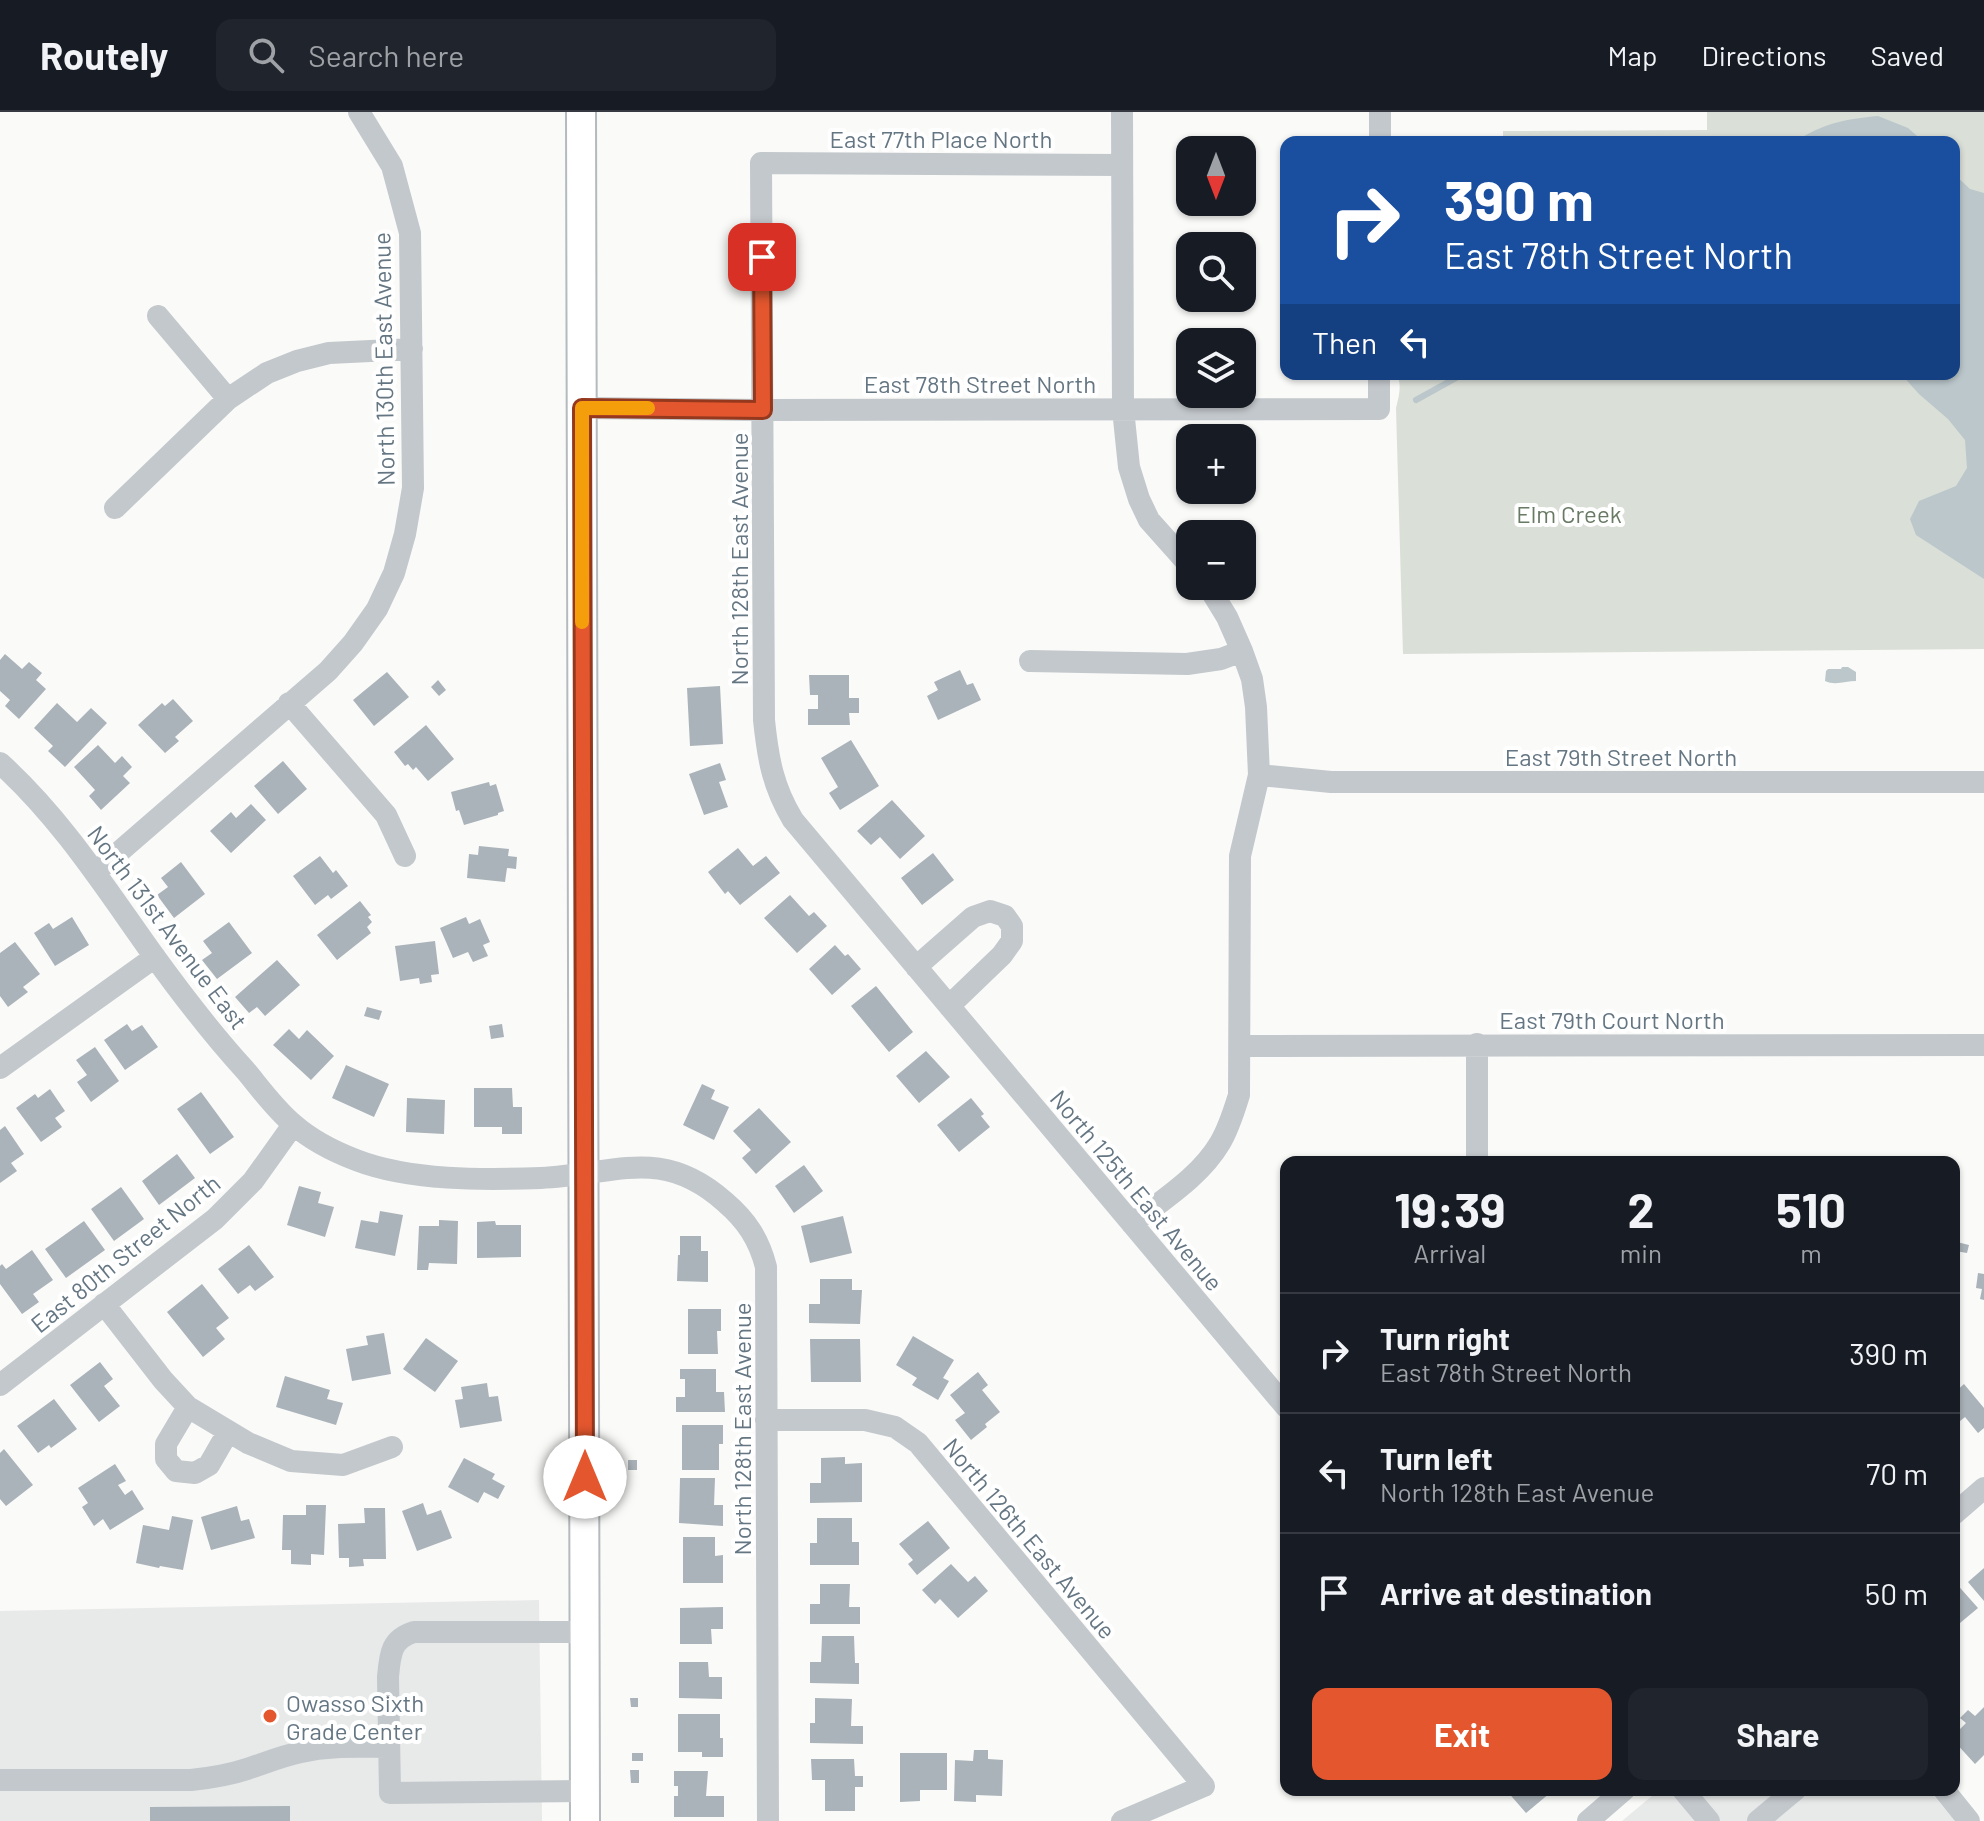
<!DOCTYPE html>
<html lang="en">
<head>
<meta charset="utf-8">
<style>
	body { margin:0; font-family:Barlow,sans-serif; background:#20242c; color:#f1f3f6; height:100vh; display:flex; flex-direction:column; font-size:30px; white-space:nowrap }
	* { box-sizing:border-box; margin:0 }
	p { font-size:26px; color:#9ea1a6 }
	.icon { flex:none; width:44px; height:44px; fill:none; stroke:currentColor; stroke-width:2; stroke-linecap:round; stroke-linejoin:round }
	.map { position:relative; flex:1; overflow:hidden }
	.panel { position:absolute; left:1280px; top:1044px; width:680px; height:640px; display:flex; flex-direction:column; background:#171b24; border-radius:16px; box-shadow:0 2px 6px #0004 }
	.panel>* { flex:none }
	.guide { position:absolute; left:1280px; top:24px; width:680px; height:244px; border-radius:16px; box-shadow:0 2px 6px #0004; background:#1a4fa0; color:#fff; overflow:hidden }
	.needle { width:52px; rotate:180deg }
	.fabs { position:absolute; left:1176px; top:24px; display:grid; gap:16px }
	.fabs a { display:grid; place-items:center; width:80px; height:80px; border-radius:16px; background:#171b24; box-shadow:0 2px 6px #0004; font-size:40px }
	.pin { position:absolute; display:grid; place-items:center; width:68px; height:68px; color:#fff; margin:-34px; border-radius:16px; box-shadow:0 4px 12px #0006 }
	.me { position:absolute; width:88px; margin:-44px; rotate:0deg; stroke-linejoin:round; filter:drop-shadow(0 0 6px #0008) }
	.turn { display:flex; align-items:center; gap:28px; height:168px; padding:0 32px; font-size:36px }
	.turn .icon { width:104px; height:104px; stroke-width:2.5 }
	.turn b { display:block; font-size:56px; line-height:68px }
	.then { display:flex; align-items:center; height:76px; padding:0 32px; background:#0003; gap:16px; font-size:30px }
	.eta { display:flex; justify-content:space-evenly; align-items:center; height:136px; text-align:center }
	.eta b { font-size:48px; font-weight:700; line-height:56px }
	.action { display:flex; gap:16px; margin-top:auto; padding:16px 32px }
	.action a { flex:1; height:92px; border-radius:16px; background:#e4572e; color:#fff; font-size:32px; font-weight:700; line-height:92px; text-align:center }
	.action a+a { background:#20242c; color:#f1f3f6 }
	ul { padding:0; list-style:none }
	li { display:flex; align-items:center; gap:24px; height:120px; padding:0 32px; border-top:2px solid #363941 }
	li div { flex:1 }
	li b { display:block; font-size:30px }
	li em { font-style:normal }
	header { display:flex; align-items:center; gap:48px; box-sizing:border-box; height:112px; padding:0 40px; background:#171b24; border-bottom:2px solid #363941 }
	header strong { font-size:38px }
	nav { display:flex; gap:44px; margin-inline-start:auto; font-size:28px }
	.search { width:560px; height:72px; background:#20242c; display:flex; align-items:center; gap:20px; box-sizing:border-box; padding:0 28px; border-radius:16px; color:#9ea1a6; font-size:30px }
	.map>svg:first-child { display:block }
	.built { fill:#e8e9e9 }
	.green { fill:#dadfd7 }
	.water { fill:#bbc7cb }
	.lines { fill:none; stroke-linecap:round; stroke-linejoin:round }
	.stream { stroke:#bbc7cb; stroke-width:6 }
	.building { fill:#aab3b9 }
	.major-casing { stroke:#b5babe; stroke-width:32 }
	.minor { stroke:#c3c8cc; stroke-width:22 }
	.major { stroke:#fff; stroke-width:28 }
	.route-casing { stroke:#94391e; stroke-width:20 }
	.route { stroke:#e4572e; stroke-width:14 }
	.slow { stroke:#f59e0b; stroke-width:14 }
	.poi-dot { fill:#e4572e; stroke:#fff; stroke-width:3 }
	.labels { text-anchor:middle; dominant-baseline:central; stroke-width:8; stroke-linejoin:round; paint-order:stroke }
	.street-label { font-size:24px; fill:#657683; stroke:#fff }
	.park-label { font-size:24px; fill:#687a64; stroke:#fff }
	.poi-label { font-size:24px; fill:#657683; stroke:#fff; text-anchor:start }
</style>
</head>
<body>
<header>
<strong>Routely</strong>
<div class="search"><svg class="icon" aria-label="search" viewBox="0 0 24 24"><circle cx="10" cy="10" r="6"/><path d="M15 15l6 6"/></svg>Search here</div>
<nav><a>Map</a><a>Directions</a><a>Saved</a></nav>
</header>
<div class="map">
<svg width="1984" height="1709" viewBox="0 0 1984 1709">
	<rect width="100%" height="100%" fill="#fafaf8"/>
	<!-- built -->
	<path class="built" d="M539,1488l3,221h-542v-210z
		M1659,1678h270l26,31h-333z"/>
	<!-- green -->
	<path class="green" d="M1707,0h277v537l-581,5 -7,-246c3,-12 6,-22 1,-34h557v-232h-451v-11l204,-1z"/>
	<!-- water -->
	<path class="water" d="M1878,4l30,12 16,14h-129c28,-19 51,-23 83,-26z
		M1954,62l16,15 14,4v386l-68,-44 -6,-16 9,-18 37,-15 11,-18 -2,-28 -17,-21 -29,-25 -18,-20h53z
		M1842,555h6l8,5v9c-10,0 -21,5 -31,0l1,-10 2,-2h13z"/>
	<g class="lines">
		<!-- stream -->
		<path class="stream" d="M1416,288l47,-26"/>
	</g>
	<!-- building -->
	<path class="building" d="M5,542l17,15 7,-7 13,11 -6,7 10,9 -27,30 -14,-13 5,-6 -10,-9v-31z
		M960,558l7,15 6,-2 8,17 -43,20 -11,-24 11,-6 -4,-8z
		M387,560l22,25 -35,29 -21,-26z
		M809,563h40v23h10v15h-10l1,12h-42v-16h10v-14h-8z
		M438,568l8,10 -7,6 -8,-9z
		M720,574l3,58 -33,2 -3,-58z
		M173,587l20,22 -18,16 4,4 -14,12 -27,-28 24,-22 3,3z
		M57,591l20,19 14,-14 16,15 -42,44 -17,-16 5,-5 -19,-18z
		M426,613l28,34 -26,22 -12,-14 -3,3 -5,-6 -3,2 -11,-14z
		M851,628l28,46 -39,24 -11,-17 9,-6 -17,-29z
		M98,633l17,18 7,-7 10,11 -9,9 7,7 -29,27 -12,-14 6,-6 -21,-23z
		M283,649l24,28 -29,25 -24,-28z
		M720,651l6,17 -7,2 9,25 -24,8 -15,-41z
		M489,670l1,4 6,-2 8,27 -6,2v2l-34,10 -5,-15 -3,1 -5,-19z
		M892,688l33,36 -25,23 -20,-22 -9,8 -14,-14z
		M251,692l15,16 -35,33 -21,-22 21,-19 5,6z
		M479,734l30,3 -1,7 9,1 -1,12 -9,-1 -2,14 -38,-4 2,-24 9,1z
		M738,736l15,18 13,-10 14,17 -40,32 -12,-14 -3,3 -17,-22z
		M933,741l21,27 -32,25 -21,-27z
		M320,744l13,17 3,-3 12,16 -17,13 -3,-4 -13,10 -22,-29z
		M181,750l24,32 -31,24 -17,-23 11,-8 -7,-9z
		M790,783l19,21 5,-4 13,14 -30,27 -33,-35z
		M360,789l11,14 -3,2 4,5 -5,5 4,6 -34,27 -20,-25z
		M72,805l17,28 -34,21 -21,-33 15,-10 4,6z
		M466,805l3,7 11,-5 10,23 -7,3 5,11 -15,6 -5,-10 -15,6 -13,-30z
		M229,810l23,31 -35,26 -15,-19 10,-7 -9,-12z
		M435,829l4,33 -8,1 1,7 -12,2 -1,-6 -19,3 -5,-35z
		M15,830l25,32 -17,13 5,5 -20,15 -8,-11v-43z
		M835,833l10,11 3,-2 13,15 -29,26 -23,-26z
		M277,848l23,25 -35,31 -8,-9 -8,6 -14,-16z
		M876,874l37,46 -24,20 -38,-46z
		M367,895l15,4 -3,9 -15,-4z
		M127,912l5,7 10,-6 16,22 -33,23 -21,-30z
		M502,912l2,13 -13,2 -2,-13z
		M289,917l10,10 8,-9 27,26 -23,24 -38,-35z
		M95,935l24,34 -28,21 -14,-20 10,-7 -11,-15z
		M926,939l24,26 -31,26 -23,-27z
		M346,953l43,19 -15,33 -42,-19z
		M702,972l13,6 -4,9 18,8 -15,33 -31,-15z
		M474,976h38l1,19h9v27h-20v-7h-28z
		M50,977l15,22 -10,7 7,9 -21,15 -25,-34 19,-14 3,4z
		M201,980l33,45 -24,17 -33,-45z
		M407,986l38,2 -1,34 -38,-2z
		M971,986l13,16 -3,2 9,11 -31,25 -22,-27z
		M759,996l32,34 -35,32 -14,-16 9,-8 -18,-19z
		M5,1014l19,28 -13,9 6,8 -17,12v-53z
		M177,1042l18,24 -36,27 -17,-24z
		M804,1053l19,26 -29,22 -19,-27z
		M299,1074l22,6 -3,11 16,4 -9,30 -38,-12z
		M121,1075l23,32 -30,22 -23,-32z
		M380,1099l23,4 -8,41 -40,-8 6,-28 17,3z
		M843,1104l9,37 -42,10 -9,-37z
		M439,1108l19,1 -1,43 -28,-1 -1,7h-11l2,-44h20z
		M84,1109l21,29 -39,28 -21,-29z
		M495,1109l1,4h25v32l-44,1v-36z
		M680,1124h21v15h7v31l-31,-1 1,-26h2z
		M1957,1130l12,3 -2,8 -12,-2z
		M249,1133l25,32 -19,14 -5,-6 -12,9 -20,-25z
		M32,1138l21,30 -20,14 6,8 -17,12 -22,-30v-18l2,-2 4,5z
		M1978,1161l6,1v26l-4,-1 2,-10 -6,-1z
		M820,1167h32v11h10l-2,34 -51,-1v-19h11z
		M202,1172l27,34 -13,10 9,11 -22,18 -36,-45z
		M688,1197h33v22h-4l1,23h-30z
		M384,1221l7,41 -39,7 -6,-32 22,-4 -2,-9z
		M913,1224l41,24 -11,18 6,3 -11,19 -26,-15 5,-7 -21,-13z
		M426,1226l32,23 -23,31 -32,-23z
		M810,1227h50l1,43h-50z
		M100,1250l13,17 -9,7 16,20 -21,16 -29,-37z
		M680,1257h36v23h8l1,20h-49v-15h9v-18h-5z
		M978,1260l10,13 -6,5 18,22 -15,12 2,3 -16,13 -16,-20 10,-7 -15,-18z
		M285,1264l45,14 -3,9 16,4 -7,22 -60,-18z
		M487,1271l2,14 9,-1 4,25 -42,7 -5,-28 8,-1 -2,-12z
		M1964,1272l20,24v20l-6,5 -13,-16 -11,9v-33z
		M54,1287l23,30 -26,19 -2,-3 -11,8 -21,-27z
		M682,1313h41v19h-4v26h-37z
		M4,1337l29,36 -27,21 -6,-7v-46z
		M845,1345v7l17,-1v39l-52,1v-20h11v-25z
		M464,1346l31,16 -3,5 13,7 -7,13 -14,-7 -6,11 -30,-16z
		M628,1348h9v10h-9z
		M115,1352l11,17 -8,4 7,10 7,-5 12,19 -34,21 -7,-11 -9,7 -12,-19 6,-4 -10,-15z
		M680,1366h35l-1,27h9v21l-44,-3z
		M423,1391l4,12 14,-5 11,28 -35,13 -15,-40z
		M306,1393h20l-2,50 -13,-1v11l-20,-1v-14h-9l1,-35h23z
		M237,1394l4,15 8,-2 6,19 -44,12 -10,-33z
		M364,1396h21l1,51h-23l1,7 -15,1v-9h-10l-1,-34 27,-1z
		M172,1404l21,4 -10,50 -23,-4 -1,2 -23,-5 7,-38 26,5z
		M817,1406h35v24h7v23h-49v-22h7z
		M928,1409l22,27 -33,27 -9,-11 5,-4 -14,-16z
		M683,1425h32v19l8,-1v28h-40z
		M951,1452l17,18 7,-6 13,15 -30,27 -18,-19 -5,5 -13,-14z
		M1984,1456v33l-16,-19z
		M1954,1469l24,27 -24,20z
		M820,1472h30l-1,23h11v17h-50v-20h10z
		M723,1495v22h-12l1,15h-32v-36z
		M822,1524h32l1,27h4v21l-49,-1v-21h11z
		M679,1550h29l1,15h13v22l-43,-1z
		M630,1586h8v9h-7z
		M815,1586l37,1 -1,27h12v18l-53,-1v-20h5z
		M1984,1595v48l-9,9 -21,-23v-6l12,-12 -6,-5 8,-8 7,6z
		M678,1602h42v24h3v19h-21v-5h-24z
		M974,1638h14v9l15,1 -1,36 -26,-1v7l-22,-1 1,-41 18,1z
		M632,1641h11v8h-11z
		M900,1641h47v37h-27v11l-20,1z
		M811,1647h43l1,17h8v11h-8v24h-30v-31h-13z
		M630,1658h9v13h-8z
		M674,1659h34l-2,25h18v21h-50v-21h4v-10h-4z
		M1506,1678h42l2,3 -24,20z
		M290,1694v15h-140v-14z"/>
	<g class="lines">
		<!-- major casing -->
		<g class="major-casing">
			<path id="major" d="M581,0l4,1709"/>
		</g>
		<!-- minor -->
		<path class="minor" d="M1122,0l1,297 6,58 10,32 10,21 41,46
			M1380,30v-30
			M1122,53l-361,-2 3,557c4,39 9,67 29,100l493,587
			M158,204l70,83
			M582,296l181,2 616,-1v-35
			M115,396l113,-109 39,-26 30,-12 32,-8 83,-4
			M1030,549l157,3 34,-5 21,-8
			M289,591l97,112 19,41
			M0,651c62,56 106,126 154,193 29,40 58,78 91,114 15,18 30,39 48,54 17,15 42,28 63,36 54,21 128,20 185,18 74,-3 120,-33 184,24 21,18 34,37 41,65l2,554
			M1259,663l72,7h653
			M96,760l232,-201 25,-28 24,-34 17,-36 11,-39 8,-46 -3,-255 -18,-67 -33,-54
			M916,855l57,-50 17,-6 15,5 7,10v15l-10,14 -53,51
			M1240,934l744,-1
			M0,956l155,-111
			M1477,1050v-118
			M1132,1112c30,-24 68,-47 88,-81 9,-15 14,-32 19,-48l1,-239 19,-81 -3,-68 -4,-28 -10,-28 -15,-34 -19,-31
			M104,1192l59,76 25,27 60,36 43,18 52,4 49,-18
			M0,1273l215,-166 38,-38 40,-56
			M188,1295l-22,37v15l10,12 19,2 14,-8 19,-33
			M766,1308h99l30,7 23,16 286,343 -82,35
			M1954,1402l30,-26
			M0,1668h191c19,-2 38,-5 56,-11 18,-6 35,-13 54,-17 29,-7 58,-5 88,-5
			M1683,1678l26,31
			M1944,1678l25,31
			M585,1679l-195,2 -2,-116c2,-23 3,-38 26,-45h171
			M1588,1709l36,-31
			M1758,1709l37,-31"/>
		<!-- major -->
		<use href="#major" class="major"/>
	</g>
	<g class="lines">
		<!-- route casing -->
		<g class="route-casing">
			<path id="route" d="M585,1365l-3,-1069 181,2 -1,-153"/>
		</g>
		<!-- route -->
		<use href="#route" class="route"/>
		<!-- slow -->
		<path class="slow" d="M582,510v-214h66"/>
	</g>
	<!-- markers -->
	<circle class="poi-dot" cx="270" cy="1604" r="8"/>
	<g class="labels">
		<!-- street labels -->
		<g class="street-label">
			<text x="941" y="26">East 77th Place North</text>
			<text transform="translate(383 247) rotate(-91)">North 130th East Avenue</text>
			<text x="980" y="271">East 78th Street North</text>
			<text transform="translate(738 447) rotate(-90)">North 128th East Avenue</text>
			<text x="1621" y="644">East 79th Street North</text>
			<text transform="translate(168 815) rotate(53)">North 131st Avenue East</text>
			<text x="1612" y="907">East 79th Court North</text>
			<text transform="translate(1137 1078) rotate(50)">North 125th East Avenue</text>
			<text transform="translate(125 1141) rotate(-39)">East 80th Street North</text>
			<text transform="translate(741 1317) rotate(-90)">North 128th East Avenue</text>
			<text transform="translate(1030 1426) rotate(50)">North 126th East Avenue</text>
		</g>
		<!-- park labels -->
		<g class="park-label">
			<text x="1569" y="401">Elm Creek</text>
		</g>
		<!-- poi labels -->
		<g class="poi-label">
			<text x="286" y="1590">Owasso Sixth<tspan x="286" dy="28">Grade Center</tspan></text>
		</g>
	</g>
</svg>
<div class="fabs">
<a><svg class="needle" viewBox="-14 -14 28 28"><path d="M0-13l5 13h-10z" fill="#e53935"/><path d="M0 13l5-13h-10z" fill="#9ea1a6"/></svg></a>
<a><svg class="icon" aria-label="search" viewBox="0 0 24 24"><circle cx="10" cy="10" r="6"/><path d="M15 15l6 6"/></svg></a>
<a><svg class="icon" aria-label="layers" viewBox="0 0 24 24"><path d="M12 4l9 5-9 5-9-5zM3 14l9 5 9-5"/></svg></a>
<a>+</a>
<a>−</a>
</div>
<div class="pin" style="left:762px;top:145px;background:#d93025"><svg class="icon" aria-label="arrive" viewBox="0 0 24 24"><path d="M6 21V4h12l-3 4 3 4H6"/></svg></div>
<svg class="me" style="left:585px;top:1365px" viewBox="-20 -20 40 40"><circle r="19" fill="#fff"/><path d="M0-13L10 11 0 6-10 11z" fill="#e4572e"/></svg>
<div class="guide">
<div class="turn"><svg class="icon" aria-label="right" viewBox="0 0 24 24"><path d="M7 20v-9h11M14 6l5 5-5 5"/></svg><div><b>390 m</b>East 78th Street North</div></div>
<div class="then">Then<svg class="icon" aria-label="left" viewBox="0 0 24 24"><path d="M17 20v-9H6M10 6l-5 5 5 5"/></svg></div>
</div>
<section class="panel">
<div class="eta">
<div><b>19:39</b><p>Arrival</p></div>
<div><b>2</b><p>min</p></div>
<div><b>510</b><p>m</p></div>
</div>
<ul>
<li><svg class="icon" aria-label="right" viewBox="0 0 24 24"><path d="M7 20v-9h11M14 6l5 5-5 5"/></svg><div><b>Turn right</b><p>East 78th Street North</p></div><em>390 m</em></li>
<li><svg class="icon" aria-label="left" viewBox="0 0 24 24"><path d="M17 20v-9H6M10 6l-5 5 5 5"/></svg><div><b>Turn left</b><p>North 128th East Avenue</p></div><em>70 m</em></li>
<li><svg class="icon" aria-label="arrive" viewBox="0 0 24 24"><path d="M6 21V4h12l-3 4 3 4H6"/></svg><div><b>Arrive at destination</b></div><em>50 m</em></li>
</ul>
<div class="action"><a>Exit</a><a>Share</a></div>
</section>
</div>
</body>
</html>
